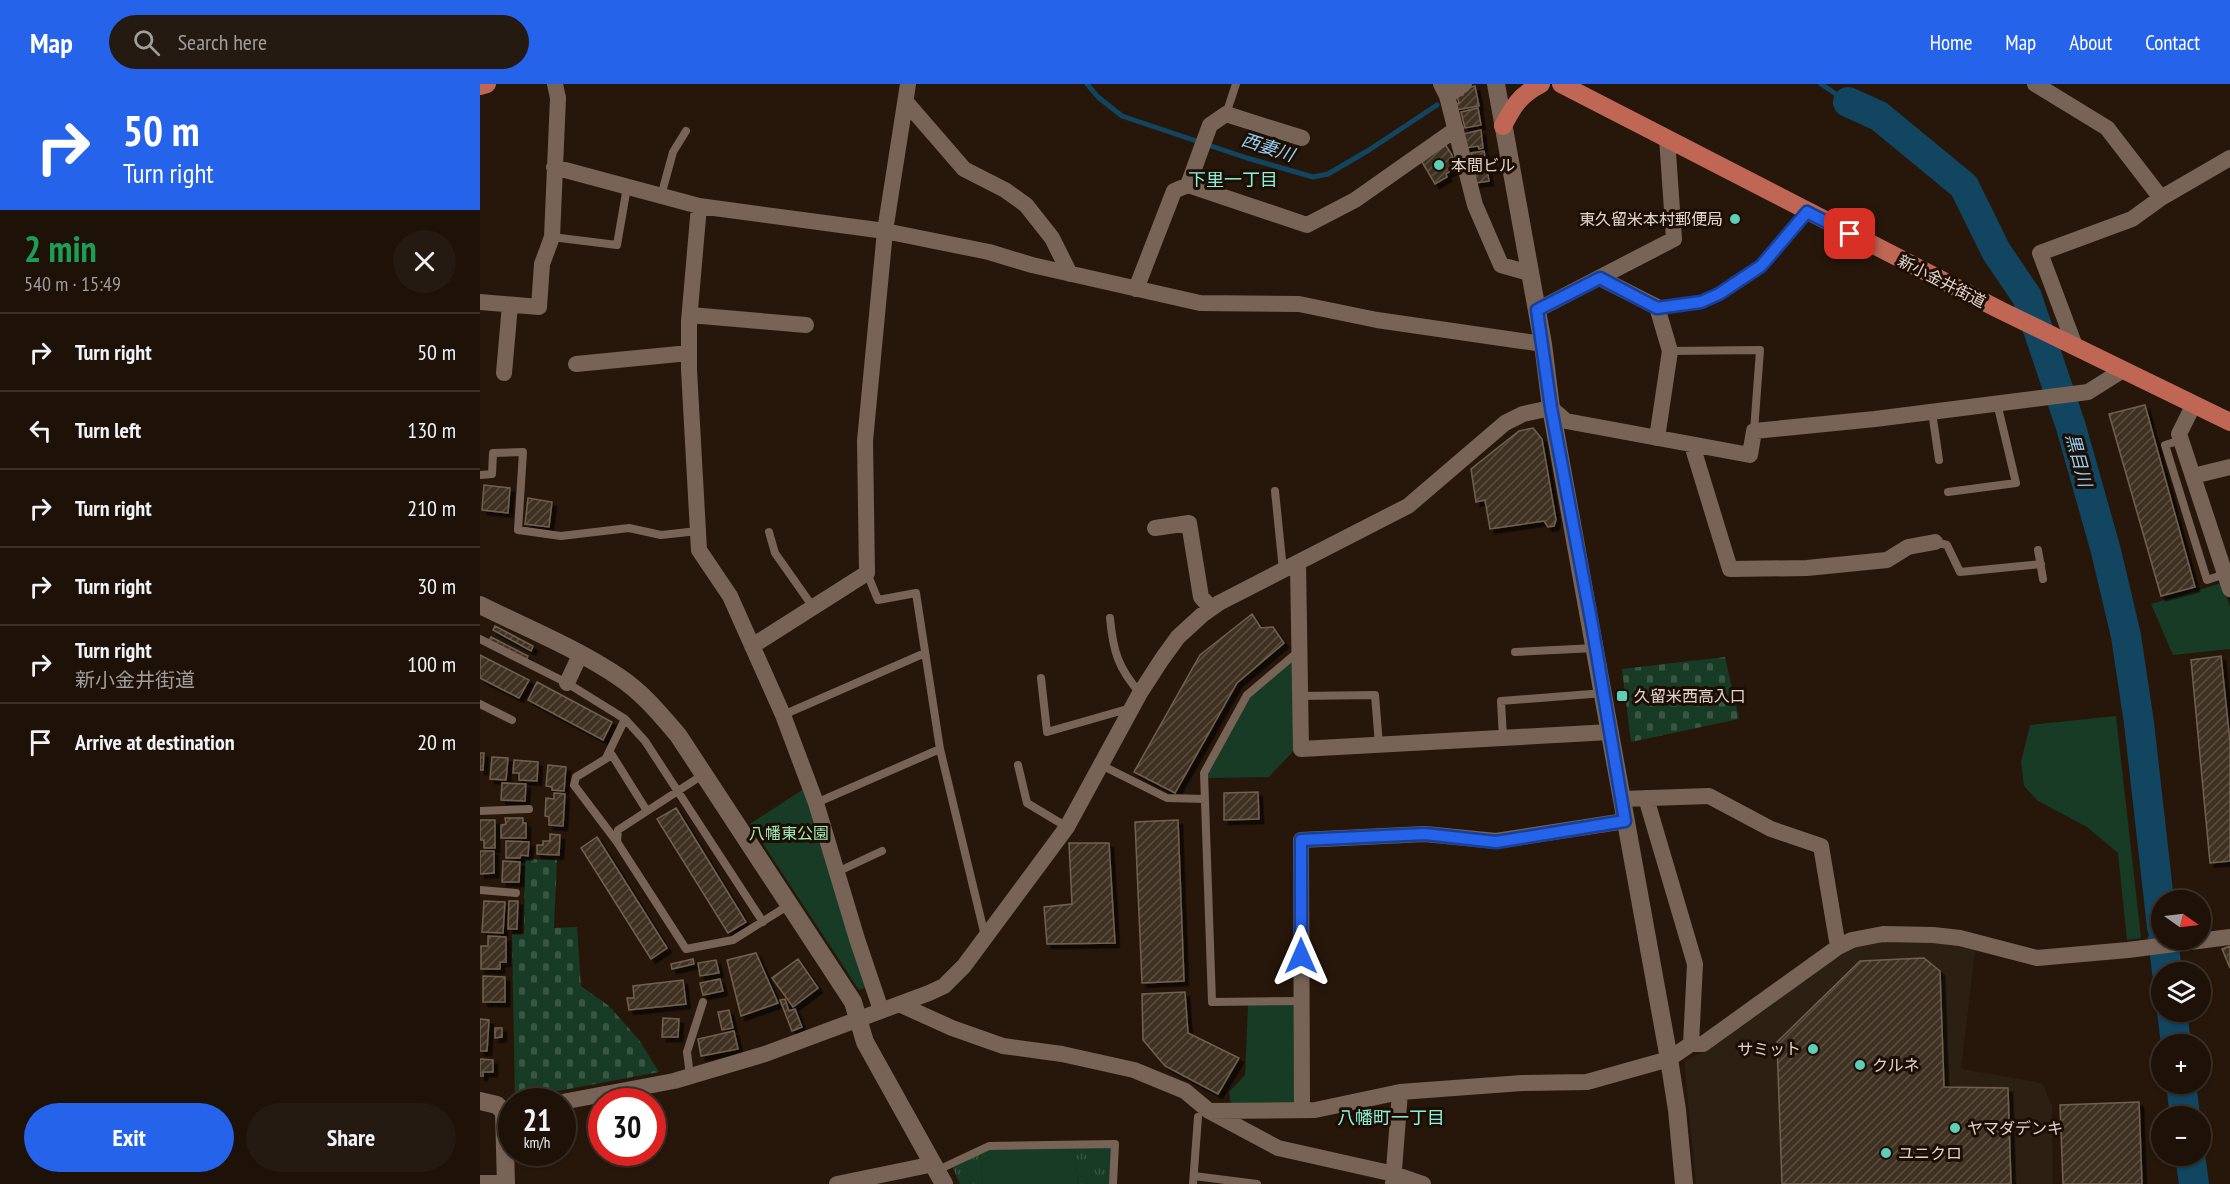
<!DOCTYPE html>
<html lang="en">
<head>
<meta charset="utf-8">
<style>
	body { margin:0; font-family:"PT Sans Narrow","Noto Sans JP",sans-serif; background:#251a12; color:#f1f3f6; height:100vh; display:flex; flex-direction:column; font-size:22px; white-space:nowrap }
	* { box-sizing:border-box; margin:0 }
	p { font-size:20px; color:#a09d9c }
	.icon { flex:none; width:33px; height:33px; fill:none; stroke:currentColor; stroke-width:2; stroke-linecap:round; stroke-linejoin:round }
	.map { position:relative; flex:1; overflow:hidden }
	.drawer { display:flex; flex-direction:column; background:#1d1108; width:480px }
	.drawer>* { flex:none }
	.hud { background:#2563eb; color:#fff; overflow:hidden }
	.needle { width:39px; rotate:104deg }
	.controls { position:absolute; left:1671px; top:806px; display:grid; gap:12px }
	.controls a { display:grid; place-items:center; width:60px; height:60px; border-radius:50%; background:#1d1108; box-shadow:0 2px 4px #0004,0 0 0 2px #3b3129; font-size:30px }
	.speed { position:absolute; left:18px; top:1004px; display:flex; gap:12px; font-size:30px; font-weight:700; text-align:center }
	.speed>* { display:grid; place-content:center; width:78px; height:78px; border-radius:50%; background:#1d1108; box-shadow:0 2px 4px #0004,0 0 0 2px #3b3129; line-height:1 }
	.speed small { font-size:15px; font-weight:400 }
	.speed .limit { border:9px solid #d22; background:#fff; color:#111 }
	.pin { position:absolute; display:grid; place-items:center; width:51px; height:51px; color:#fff; margin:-26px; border-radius:12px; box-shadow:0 3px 9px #0006 }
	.me { position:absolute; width:66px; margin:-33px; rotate:0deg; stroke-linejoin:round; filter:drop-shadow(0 0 4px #0008) }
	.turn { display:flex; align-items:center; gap:21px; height:126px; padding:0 24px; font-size:27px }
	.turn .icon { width:78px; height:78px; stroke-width:2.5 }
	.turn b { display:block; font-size:42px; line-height:51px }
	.round { display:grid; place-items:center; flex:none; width:63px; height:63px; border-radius:32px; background:#251a12 }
	.headline { display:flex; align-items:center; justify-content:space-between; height:102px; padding:0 24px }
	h1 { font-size:36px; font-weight:800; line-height:45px; color:#1e9e55 }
	.button { display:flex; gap:12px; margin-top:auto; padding:12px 24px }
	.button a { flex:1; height:69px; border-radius:36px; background:#2563eb; color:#fff; font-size:24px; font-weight:800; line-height:69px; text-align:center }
	.button a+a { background:#251a12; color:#f1f3f6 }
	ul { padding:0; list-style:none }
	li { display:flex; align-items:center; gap:18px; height:78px; padding:0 24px; border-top:2px solid #3b3129 }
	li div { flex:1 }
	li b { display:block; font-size:22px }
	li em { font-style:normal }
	header { display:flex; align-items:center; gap:36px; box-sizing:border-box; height:84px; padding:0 30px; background:#2563eb; color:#fff }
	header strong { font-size:28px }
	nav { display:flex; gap:33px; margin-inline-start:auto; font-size:21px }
	.search { width:420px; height:54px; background:#251a12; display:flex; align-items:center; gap:15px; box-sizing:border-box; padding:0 21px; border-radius:33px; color:#a09d9c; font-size:22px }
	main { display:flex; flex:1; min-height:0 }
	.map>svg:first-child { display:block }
	.commercial { fill:#2b2012 }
	.grass { fill:url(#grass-tufts) }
	.cemetery { fill:url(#cemetery-stones) }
	.park { fill:#183b26 }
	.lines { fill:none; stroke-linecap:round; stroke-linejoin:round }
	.stream { stroke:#114560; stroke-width:5 }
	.river { stroke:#114560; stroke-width:30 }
	.building { fill:url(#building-hatch); stroke:#716150; stroke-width:1.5; filter:url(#shadow) }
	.lane { stroke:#786456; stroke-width:8 }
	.street { stroke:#786456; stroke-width:16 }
	.secondary { stroke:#786456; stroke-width:18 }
	.primary { stroke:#bf6654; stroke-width:18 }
	.route-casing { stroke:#184099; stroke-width:15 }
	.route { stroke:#2563eb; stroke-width:10 }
	.poi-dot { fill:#5dceb8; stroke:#1d0e04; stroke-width:2 }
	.labels { text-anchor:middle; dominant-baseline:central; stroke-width:6; stroke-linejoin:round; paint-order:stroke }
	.poi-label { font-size:16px; fill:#e0d4cd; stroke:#1d0e04; text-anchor:start }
	.street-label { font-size:16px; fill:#e0d4cd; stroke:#1d0e04 }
	.park-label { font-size:16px; fill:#a0e9b8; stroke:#1d0e04 }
	.water-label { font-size:18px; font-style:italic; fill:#94d0f5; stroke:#1d0e04 }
	.neighbourhood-label { font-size:18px; fill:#8bf0db; stroke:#1d0e04 }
</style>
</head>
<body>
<header>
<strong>Map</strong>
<div class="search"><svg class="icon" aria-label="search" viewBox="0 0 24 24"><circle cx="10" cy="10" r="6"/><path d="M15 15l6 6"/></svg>Search here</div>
<nav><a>Home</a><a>Map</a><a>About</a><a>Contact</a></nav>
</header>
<main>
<section class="drawer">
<div class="hud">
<div class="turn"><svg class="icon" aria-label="right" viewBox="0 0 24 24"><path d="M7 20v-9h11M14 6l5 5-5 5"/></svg><div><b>50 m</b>Turn right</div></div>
</div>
<div class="headline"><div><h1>2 min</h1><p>540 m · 15:49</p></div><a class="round"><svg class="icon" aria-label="close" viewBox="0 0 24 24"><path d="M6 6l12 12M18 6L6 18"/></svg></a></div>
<ul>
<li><svg class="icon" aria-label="right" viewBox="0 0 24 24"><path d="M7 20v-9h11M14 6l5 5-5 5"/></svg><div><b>Turn right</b></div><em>50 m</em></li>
<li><svg class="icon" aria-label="left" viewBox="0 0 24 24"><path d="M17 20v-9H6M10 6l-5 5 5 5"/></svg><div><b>Turn left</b></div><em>130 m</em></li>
<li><svg class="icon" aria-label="right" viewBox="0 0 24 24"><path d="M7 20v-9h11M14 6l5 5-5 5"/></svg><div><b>Turn right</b></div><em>210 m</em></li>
<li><svg class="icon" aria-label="right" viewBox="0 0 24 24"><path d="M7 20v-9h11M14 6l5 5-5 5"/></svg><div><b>Turn right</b></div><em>30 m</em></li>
<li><svg class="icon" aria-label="right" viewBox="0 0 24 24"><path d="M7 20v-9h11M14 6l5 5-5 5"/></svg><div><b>Turn right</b><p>新小金井街道</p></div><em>100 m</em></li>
<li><svg class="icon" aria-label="arrive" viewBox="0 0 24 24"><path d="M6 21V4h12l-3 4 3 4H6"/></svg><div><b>Arrive at destination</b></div><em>20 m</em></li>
</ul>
<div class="button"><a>Exit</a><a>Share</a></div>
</section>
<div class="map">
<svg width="1750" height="1100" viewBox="0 0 1750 1100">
	<defs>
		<pattern id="grass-tufts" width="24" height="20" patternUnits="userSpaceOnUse" patternTransform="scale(1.5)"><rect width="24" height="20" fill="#183b26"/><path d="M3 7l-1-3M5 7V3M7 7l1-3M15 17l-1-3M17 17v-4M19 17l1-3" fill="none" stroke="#395644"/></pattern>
		<pattern id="cemetery-stones" width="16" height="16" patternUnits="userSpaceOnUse" patternTransform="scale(1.5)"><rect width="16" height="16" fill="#183b26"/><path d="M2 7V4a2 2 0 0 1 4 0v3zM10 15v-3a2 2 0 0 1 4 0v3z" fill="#395644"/></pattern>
		<pattern id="building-hatch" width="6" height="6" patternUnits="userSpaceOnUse" patternTransform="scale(1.5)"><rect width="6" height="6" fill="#413323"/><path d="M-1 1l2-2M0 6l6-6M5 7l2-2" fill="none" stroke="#5c5042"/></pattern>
		<filter id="shadow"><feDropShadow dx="4.5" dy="4.5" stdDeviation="0" flood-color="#0009"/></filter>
	</defs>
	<rect width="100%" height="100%" fill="#27170b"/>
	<!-- commercial -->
	<path class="commercial" d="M1377,856l119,3 -15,126 81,14 10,22 1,79h-357l-12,-123 19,-9z"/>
	<!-- grass -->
	<path class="grass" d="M633,1060v40h-35l-4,-39z
		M500,1066l3,34h-23l-9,-20z"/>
	<!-- cemetery -->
	<path class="cemetery" d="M1245,573l14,62 -108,23 -9,-73z
		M45,775l32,1 -3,68 23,-1 4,59 28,20 30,34 20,32 -144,27 -3,-165h12z"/>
	<!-- park -->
	<path class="park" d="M1742,499l8,24v42l-57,6 -22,-51z
		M815,574v91l-26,28 -62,1v-5l42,-76z
		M1636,632l25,222 -14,2 -9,-87 -31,-26 -49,-26 -14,-15 -3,-24 9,-37z
		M325,704l63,199 -9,3 -109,-166z
		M816,920v100l-65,1 -2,-13 16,-17 3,-70z
		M594,1061l4,39h-95l-3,-34z"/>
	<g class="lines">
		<!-- stream -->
		<path class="stream" d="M607,0l11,13 24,19 125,42 66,19 15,-3 41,-24 68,-45
			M1341,0l27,18"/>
		<!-- river -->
		<path class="river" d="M1368,18l31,14 85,70 32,65 31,46 44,130 35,124 20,85 13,87 23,204
			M1683,855l4,33
			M1692,927l4,33
			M1701,999l4,33
			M1710,1071l4,29"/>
	</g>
	<!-- building -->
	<path class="building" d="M995,2l4,20 -23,4 -1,-6 4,-1 -2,-7 6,-1v-3l4,-4z
		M998,24l3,17 -16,3 -4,-16z
		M1001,46l2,18 -4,1 -1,-3 -12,2 -3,-14z
		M965,60l7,11 3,13 -9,6 1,3 -12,7 -13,-22z
		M1004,67l5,30 -13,2 -5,-30z
		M1665,321l50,182 -34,9 -52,-182z
		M1053,344l9,11 14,81 -2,6 -6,1 -4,-6 -54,8 -5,-29 -9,2 -5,-33 48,-38z
		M4,401l26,3 -2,25 -26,-3z
		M48,414l24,4 -3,25 -24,-3z
		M772,530l9,14 12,-1 11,16 -47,40 -62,110 -41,-21 66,-117z
		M15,542l38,20 -2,5 -38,-21z
		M11,553l37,19 -2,4 -37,-19z
		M0,571l49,25 -10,18 -39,-20z
		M1741,572l9,86v119l-20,2 -19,-203z
		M57,598l75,40 -9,18 -75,-40z
		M0,669h4l-1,17h-3z
		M12,673l16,1 -2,22 -16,-1z
		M34,676l24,2 -1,19 -18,-1v-7h-6z
		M68,681l18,2 -2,24 -12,-1v-3l-6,-1z
		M22,699l24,1 -1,17 -24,-1z
		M778,708l1,27 -35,1v-27z
		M74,709l11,1 -2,32 -14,-1v-8l-4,-1 1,-18 8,1z
		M196,724l70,114 -18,11 -71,-114z
		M25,734h18v5h3v15h-25v-13l5,-1z
		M0,736h15v28h-11v-8h-4z
		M698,736l6,161 -42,2 -7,-161z
		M70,750l10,1 -1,20 -22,-1v-9h6v-4h7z
		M117,753l70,111 -16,11 -70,-111z
		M26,757l23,1 -1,14 -7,-1 -1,3h-14z
		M589,759h40l6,100 -68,1 -3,-37 28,-3z
		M0,767h14v22l-14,1z
		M23,777l17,1 -1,20h-17z
		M4,817l21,1 -2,31 -21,-1z
		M29,817h9l-1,28h-9z
		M8,852l18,1v25h-6v7h-19v-23h7z
		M1750,862v22l-8,-19z
		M276,869l22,50 -37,13 -14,-56z
		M1444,874l16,13 4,116 64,1 3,96h-229l-5,-142 83,-81z
		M213,875l1,5 -22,5 -1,-5z
		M318,875l20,29 -25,19 -21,-29z
		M236,876l3,13 -19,3 -2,-13z
		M3,892l22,1v25h-22z
		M240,895l3,12 -20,4 -3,-12z
		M203,896l3,24 -57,6 -2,-12h7l-1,-12z
		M705,908l3,41 51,25 -21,36 -53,-28 -22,-26 -1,-46z
		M305,915l4,12 6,-2 7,18 -10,4 -12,-31z
		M249,926l4,18 -11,2 -4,-18z
		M183,934l16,1 -1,18h-16z
		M0,935l9,1 -2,31h-7z
		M15,944h7v9l-7,1z
		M254,947l4,18 -37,7 -3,-17z
		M0,975l13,1v12h-10v4h-3z
		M1659,1018l3,82h-79l-3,-79z"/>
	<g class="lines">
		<!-- lane -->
		<path class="lane" d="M746,30l10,-30
			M181,112l12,-44 13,-21
			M72,153l65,8 10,-58
			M1177,223l44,-5 17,-7 43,-29 46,-54
			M1190,267l90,-1 -6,81
			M1452,328l7,48
			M1701,356l-16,5 42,135 18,-6
			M0,391l12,-1 1,-21 30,-1 -5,78 43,6 68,-8 32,7 37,-4
			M795,407l8,79
			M1468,408l68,-9 -19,-80
			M289,448l6,21 38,54
			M1455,458l12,3 13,27 81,-8
			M1558,466l5,29
			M387,489l11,27 38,-7 24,156 45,187
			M630,534c3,33 8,50 30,75
			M0,555l87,44 58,36 20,22 118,181
			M819,567l-52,44 -43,78 8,229 89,-1
			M1035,568l80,-4
			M561,594l6,54 84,-24
			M820,612l75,-1 4,50
			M0,620l32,16
			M303,631l142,-62
			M1023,654l-2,-37 103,-8
			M126,674l19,-39
			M538,681l9,38 40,24
			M621,681l66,33 38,1
			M224,690l-86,56 -1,12 69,107 47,-9 56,-35
			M336,719l124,-54
			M0,727l49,-2
			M137,758l-43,-57 2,-8 36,-22 35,56
			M357,788l45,-21
			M0,806l36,3
			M210,992l-3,-24 16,-50
			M458,1086l51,-24 126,-2 -2,40
			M714,1092l63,8
			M713,1100l5,-67"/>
		<!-- street -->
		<path class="street" d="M961,0l6,12 28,109 26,60 28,8
			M1555,0l72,44 54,70
			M967,12l17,-12
			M426,18l58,67 41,21 21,15 26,33 18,36
			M74,83l145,39 186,25 104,21 43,13 168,38 99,1 78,16 166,24
			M708,101l22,-60 16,-11 76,24
			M219,122l-10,115v49l10,180 31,46 53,119 33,88 41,136 24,71
			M1120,194l57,29 13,44 -13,87
			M656,205l38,-98 14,-6 119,40 48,-25 101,-71
			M0,218l59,5 3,-43 10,-27 6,-139 -3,-14
			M1057,226l137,-71 -7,-101
			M210,231l116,10
			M1595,262l-35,-93 92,-34 29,-21 69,-40
			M96,280l113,-11
			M24,289l6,-68
			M1714,320l-15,30 51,155
			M1212,361l38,124 77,-1 80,-8 21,-13 27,-5
			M1713,392l37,-9
			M675,444l34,-5 12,74 10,11
			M818,479l3,186 309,-17
			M272,562l115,-73 -2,-132 20,-210 23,-147
			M87,599l13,-28
			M1166,714l49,166 -4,80
			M1142,715l87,-3 62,33 50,17 17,101
			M419,920l53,24 51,18 59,8 72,16 51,21 24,20 69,37 116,26 29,10
			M82,1018l112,-21 91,-27 164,-61 15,-7 20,-20 103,-139 73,-134 22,-34 16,-22 24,-22 17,-12 189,-97 97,-83 18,-9 28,-6 15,13 184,34 4,-24 121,-12 213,-27 35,-22
			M822,1026l-1,-270 124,-6 71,7 129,-20
			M729,1027l106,-1 85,-18 122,-9 65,-1 82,-23 22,-15h12l135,-97 14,-7 31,-6 50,1 27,3 77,20 91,-8 102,-13
			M0,1099h26
			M913,1099l7,-91
			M357,1100l97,-20"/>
		<!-- secondary -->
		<path class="secondary" d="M1016,0l47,260 8,64 118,651 8,51 7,74
			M0,521c46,23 96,43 139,72 24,16 41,37 59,58l175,267 12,40 79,142
			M0,1017l17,4 7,7 2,72"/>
		<!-- primary -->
		<path class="primary" d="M1081,0l439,226 230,112
			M0,2l7,-2
			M1023,42c11,-21 17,-31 38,-42"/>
	</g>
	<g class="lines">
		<!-- route casing -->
		<g class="route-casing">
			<path id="route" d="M821,872v-116l124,-6 71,8 129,-21 -33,-196 -41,-217 -14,-98 63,-32 57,30 44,-6 18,-8 42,-28 46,-54 43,22"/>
		</g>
		<!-- route -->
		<use href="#route" class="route"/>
	</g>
	<!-- markers -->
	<g class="poi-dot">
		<circle cx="959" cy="81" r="6"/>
		<circle cx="1255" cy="135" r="6"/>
		<rect x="1136" y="606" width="12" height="12" rx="3"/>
		<circle cx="1333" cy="965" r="6"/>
		<circle cx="1380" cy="981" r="6"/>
		<circle cx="1475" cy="1044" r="6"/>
		<circle cx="1406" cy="1069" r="6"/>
	</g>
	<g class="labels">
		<!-- poi labels -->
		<g class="poi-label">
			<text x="971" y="81">本間ビル</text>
			<text x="1243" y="135" text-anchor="end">東久留米本村郵便局</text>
			<text x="1154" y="612">久留米西高入口</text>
			<text x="1321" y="965" text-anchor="end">サミット</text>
			<text x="1392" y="981">クルネ</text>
			<text x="1487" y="1044">ヤマダデンキ</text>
			<text x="1418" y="1069">ユニクロ</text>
		</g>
		<!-- street labels -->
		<g class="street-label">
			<text transform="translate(1462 197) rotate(27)">新小金井街道</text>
		</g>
		<!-- park labels -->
		<g class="park-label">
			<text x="309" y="749">八幡東公園</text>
		</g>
		<!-- water labels -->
		<g class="water-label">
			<text transform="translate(788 63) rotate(18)">西妻川</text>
			<text transform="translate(1599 376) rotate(75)">黒目川</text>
		</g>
		<!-- neighbourhood labels -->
		<g class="neighbourhood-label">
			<text x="753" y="95">下里一丁目</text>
			<text x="911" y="1033">八幡町一丁目</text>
		</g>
	</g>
</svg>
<div class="controls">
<a><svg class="needle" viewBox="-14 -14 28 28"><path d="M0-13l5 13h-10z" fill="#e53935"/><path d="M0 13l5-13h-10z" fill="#a09d9c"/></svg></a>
<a><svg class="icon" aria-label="layers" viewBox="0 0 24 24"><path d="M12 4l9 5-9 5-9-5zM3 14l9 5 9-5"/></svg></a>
<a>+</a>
<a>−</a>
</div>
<div class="speed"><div>21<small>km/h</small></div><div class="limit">30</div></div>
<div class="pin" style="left:1370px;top:150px;background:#d93025"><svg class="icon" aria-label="arrive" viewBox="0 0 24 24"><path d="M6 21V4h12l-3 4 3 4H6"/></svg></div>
<svg class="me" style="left:821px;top:872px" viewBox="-20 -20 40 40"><path d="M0-17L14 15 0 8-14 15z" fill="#2563eb" stroke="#fff" stroke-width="4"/></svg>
</div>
</main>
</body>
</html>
